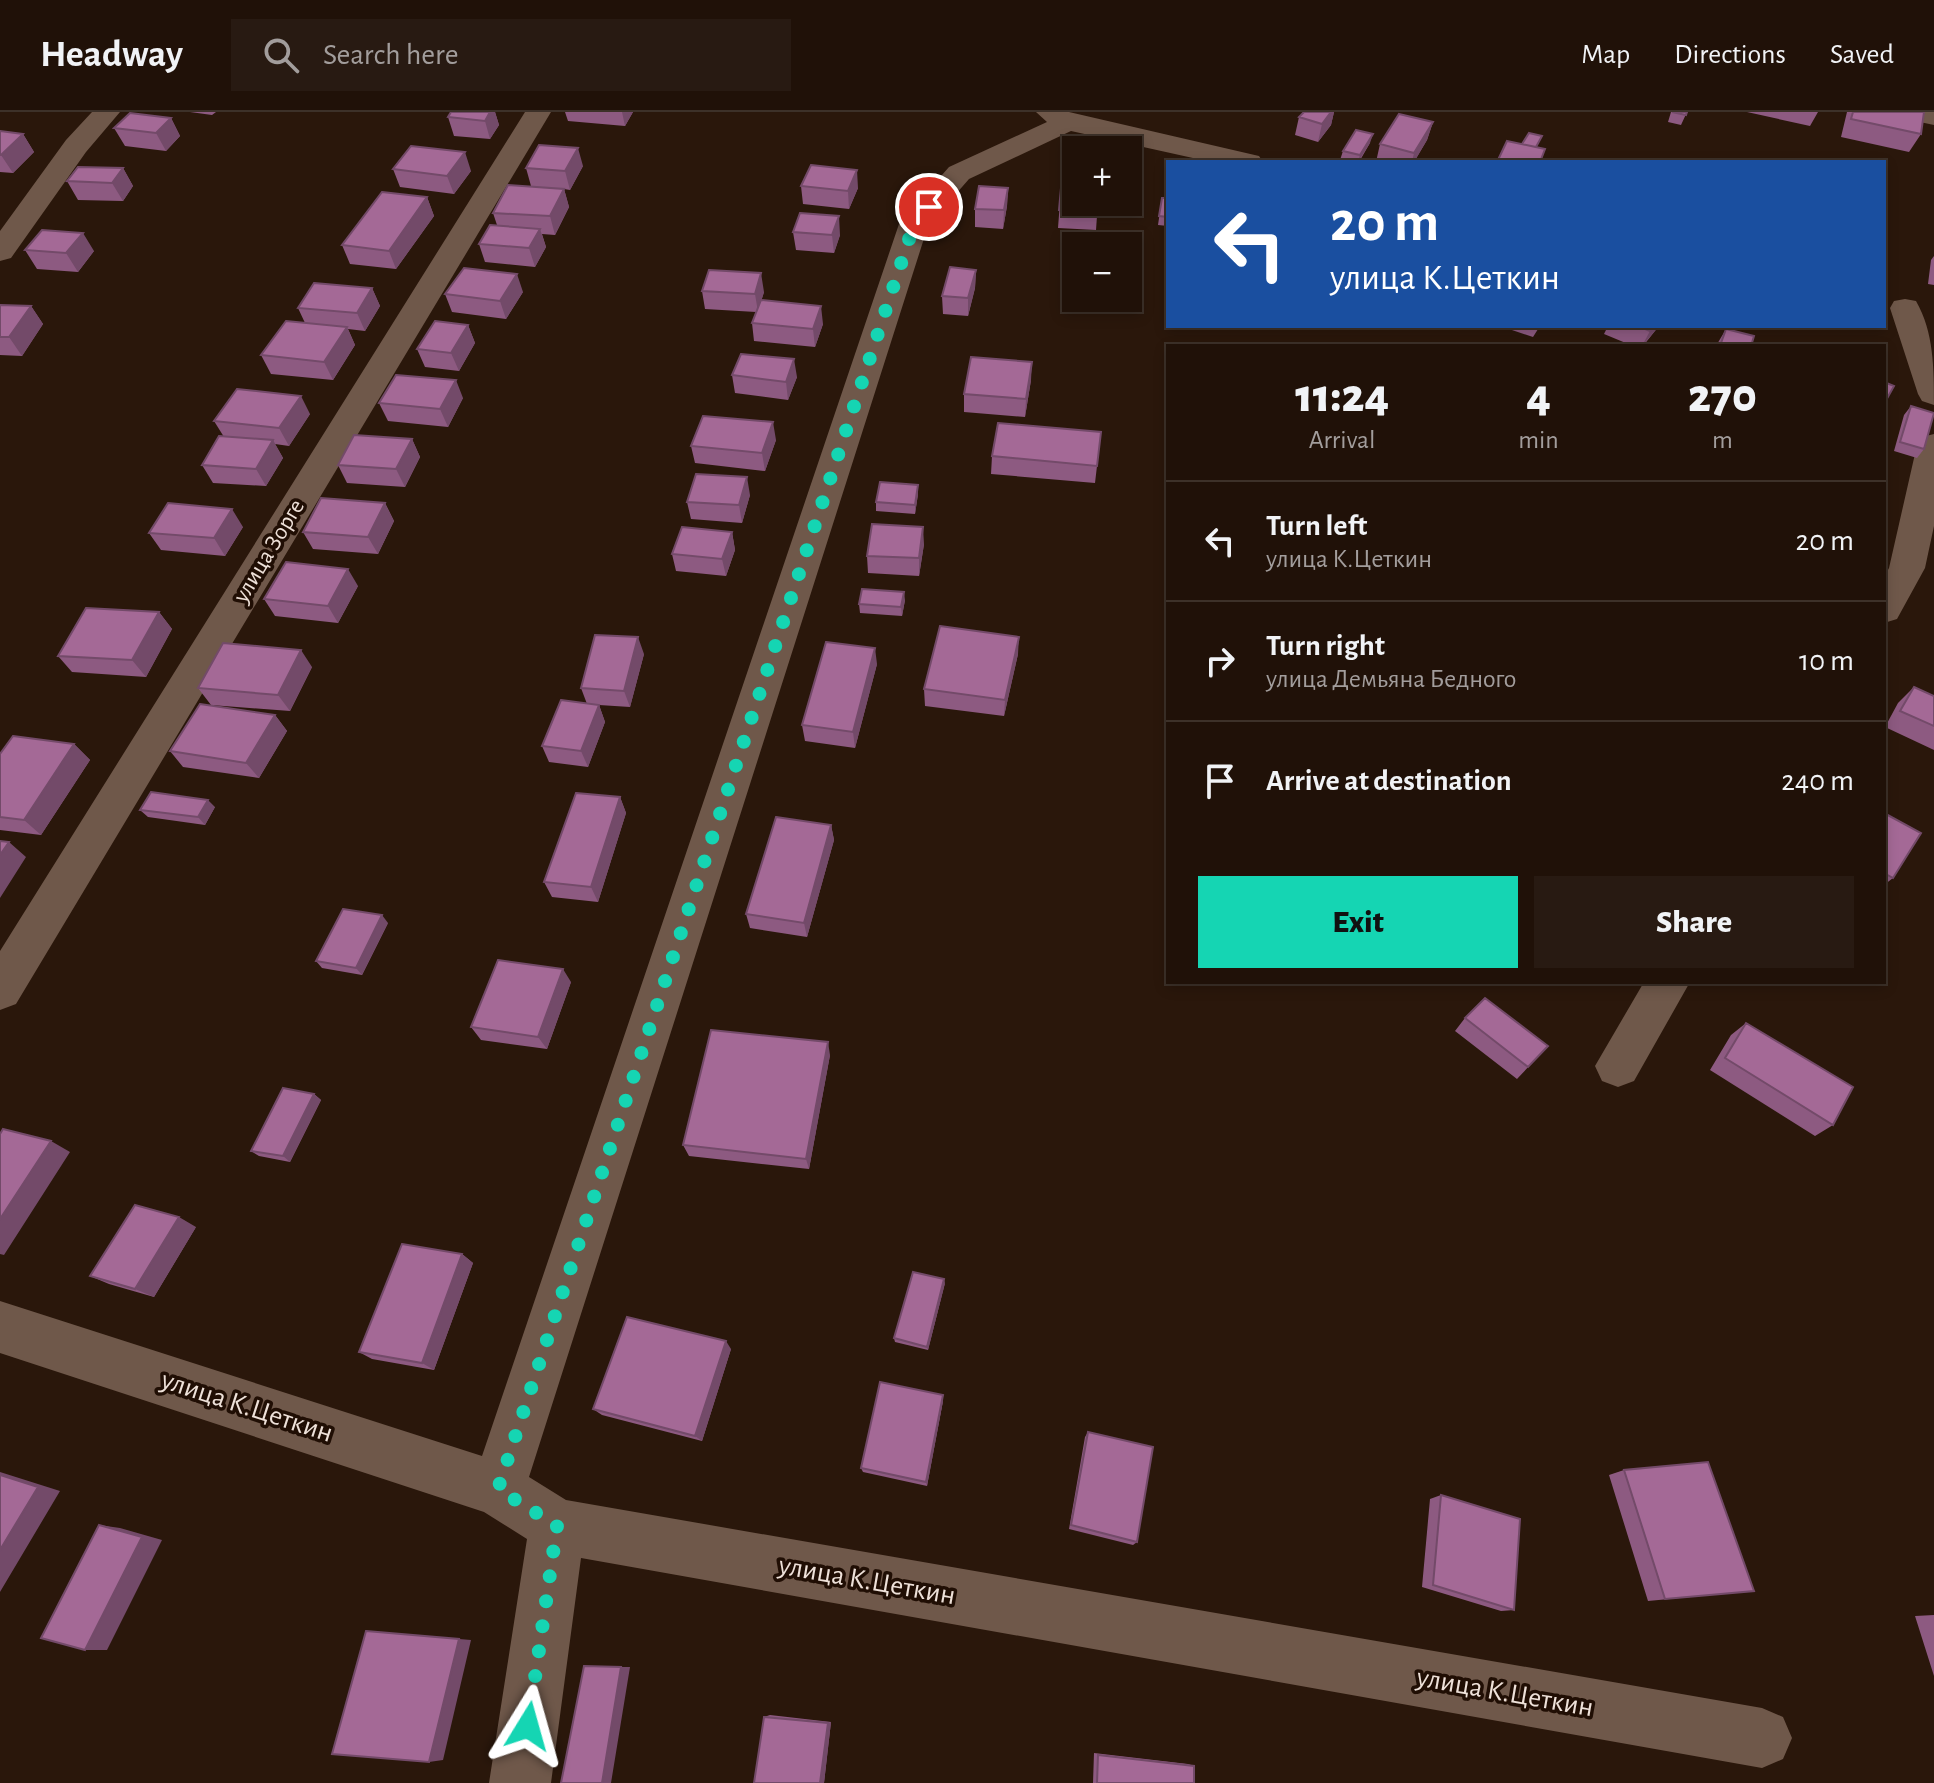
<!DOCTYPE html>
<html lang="en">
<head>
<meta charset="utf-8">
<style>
	body { margin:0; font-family:"Alegreya Sans",sans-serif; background:#281a12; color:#f1f3f6; height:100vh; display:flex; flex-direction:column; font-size:30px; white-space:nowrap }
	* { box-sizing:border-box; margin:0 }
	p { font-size:26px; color:#a29d9c }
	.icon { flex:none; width:44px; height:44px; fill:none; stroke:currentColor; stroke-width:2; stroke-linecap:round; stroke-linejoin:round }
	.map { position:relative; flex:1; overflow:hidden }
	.panel { position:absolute; left:1166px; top:232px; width:720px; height:640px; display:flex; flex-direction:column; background:#201108; border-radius:0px; box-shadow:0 4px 12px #0003,0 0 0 2px #3d3129 }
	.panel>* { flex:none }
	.top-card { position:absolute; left:1166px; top:48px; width:720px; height:168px; border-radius:0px; box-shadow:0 4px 12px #0003,0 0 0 2px #3d3129; background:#1a4fa0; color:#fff; overflow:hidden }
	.tools { position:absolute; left:1062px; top:24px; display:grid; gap:16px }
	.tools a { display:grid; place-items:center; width:80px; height:80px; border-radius:0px; background:#201108; box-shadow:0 4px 12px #0003,0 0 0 2px #3d3129; font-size:40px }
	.pin { position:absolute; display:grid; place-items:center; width:68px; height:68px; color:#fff; margin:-34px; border:4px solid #fff; border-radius:50%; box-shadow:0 2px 8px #0007 }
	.me { position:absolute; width:88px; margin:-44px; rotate:8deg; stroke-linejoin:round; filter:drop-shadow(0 0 6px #0008) }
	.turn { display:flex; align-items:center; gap:28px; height:168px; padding:0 32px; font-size:36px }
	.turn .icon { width:104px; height:104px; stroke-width:2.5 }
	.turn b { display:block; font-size:56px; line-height:68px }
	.eta { display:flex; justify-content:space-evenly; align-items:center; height:136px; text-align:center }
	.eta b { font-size:48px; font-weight:800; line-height:56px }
	.primary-button { display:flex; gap:16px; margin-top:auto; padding:16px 32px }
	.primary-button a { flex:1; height:92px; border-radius:0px; background:#15d5b3; color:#111; font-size:32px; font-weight:800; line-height:92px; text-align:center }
	.primary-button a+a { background:#281a12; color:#f1f3f6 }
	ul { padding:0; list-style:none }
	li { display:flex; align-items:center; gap:24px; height:120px; padding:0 32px; border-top:2px solid #3d3129 }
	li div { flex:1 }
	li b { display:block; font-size:30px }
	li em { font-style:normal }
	header { display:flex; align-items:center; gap:48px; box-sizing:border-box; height:112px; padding:0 40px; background:#201108; border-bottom:2px solid #3d3129 }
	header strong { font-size:38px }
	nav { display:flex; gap:44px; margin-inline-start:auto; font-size:28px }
	.search { width:560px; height:72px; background:#281a12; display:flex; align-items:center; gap:20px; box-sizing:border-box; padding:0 28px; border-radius:0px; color:#a29d9c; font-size:30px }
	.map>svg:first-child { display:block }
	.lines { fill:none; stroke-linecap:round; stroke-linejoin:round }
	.minor { fill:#6f584a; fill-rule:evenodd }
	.wall { fill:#8d5a81 }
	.shaded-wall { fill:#734a69 }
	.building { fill:#a46996; stroke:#734a69; stroke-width:2 }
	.route { stroke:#15d5b3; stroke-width:14; stroke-dasharray:0 25.2 }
	.labels { text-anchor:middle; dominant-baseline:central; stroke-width:7; stroke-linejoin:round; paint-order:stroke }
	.street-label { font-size:24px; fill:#eee1d9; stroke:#200e04 }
	.near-street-label { font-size:28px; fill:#eee1d9; stroke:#200e04 }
</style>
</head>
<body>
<header>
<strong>Headway</strong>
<div class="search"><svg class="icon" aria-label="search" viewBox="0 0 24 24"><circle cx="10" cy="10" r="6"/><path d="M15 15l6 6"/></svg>Search here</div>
<nav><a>Map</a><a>Directions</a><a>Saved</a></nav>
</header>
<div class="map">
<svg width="1934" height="1671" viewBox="0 0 1934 1671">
	<rect width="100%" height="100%" fill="#2a170b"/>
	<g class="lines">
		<!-- minor -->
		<path class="minor" d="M92,0h28l-34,40 -75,106 -11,3v-30l66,-91z
			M525,0h26l-535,892 -16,6v-59z
			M1036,0h33l190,44 4,6h-52l-140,-31 -102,48 -41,47 -399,1251 37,23 1196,208 21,9 9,21 -9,21 -21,9 -1181,-210 -30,225h-62l38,-244 -43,-27 -484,-159v-52l482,155 417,-1232 50,-57 98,-45z
			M1898,0h36v13l-33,-7z
			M1905,187l11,2c18,31 18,68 18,104l-12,-4 -4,-7 -28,-86 4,-7z
			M1934,322v92l-9,42 -28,51 -13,4v-46l5,-9 28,-123 5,-8z
			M1644,870h46l-56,99 -16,6 -16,-6 -7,-15z"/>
	</g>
	<!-- wall -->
	<path class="wall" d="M190,0h26l-4,3z
		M451,0h44l4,13 -9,14 -36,-3 -6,-19z
		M565,0h68l-8,14 -57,-5z
		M1304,0h30l-3,13 -13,17 -23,-7 4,-18z
		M1671,0h16l-6,13 -13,-3z
		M1747,0h71l-8,14z
		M1847,0h77l-3,22 -12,18 -68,-15z
		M171,6l9,18 -14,15 -41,-5 -11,-18z
		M1433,10l-6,18 -13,22h-38l4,-18z
		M0,19l23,3 11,18 -21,21 -13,-1z
		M1370,31l-11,19h-12l-7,-2 3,-9z
		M583,54l-13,24 -6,-1 5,18 -14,28 -13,-1 4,13 -11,20 -50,-5 -6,-18 18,-19 -4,-12 38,-27 -5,-18z
		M123,56l10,18 -10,15 -45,-1 -11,-19z
		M393,57l78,2 -17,23 -54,-7z
		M801,74l57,2 -9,21 -46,-5z
		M1008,76l-1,18 -4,23 -28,-2v-18z
		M1061,76l37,14 -2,28 -38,-2z
		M427,85l7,19 -38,53 -46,-5 -8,-19z
		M1162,86h6v28l-10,-1z
		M793,120l47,3 -6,18 -38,-3z
		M25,138l69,1 -16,21 -41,-3z
		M1934,144v29l-6,-1 3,-24z
		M976,158l-1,18 -7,28 -25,-2 -1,-18z
		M372,176l8,18 -15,25 -17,-2 7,16 -22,35 -62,-6 -10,-19 44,-32 -7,-15z
		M702,179l62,1 -3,9 62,23 -8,23 -61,-6 -2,-18 4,-11 -51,-3z
		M523,180l-17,27 -54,-7 -7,-18z
		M0,193l31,1 12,18 -21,32 -22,-1z
		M468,213l7,18 -16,28 -34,-4 -8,-18z
		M1500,214h40l-7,11z
		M1608,214h51l-16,20h-10l-29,-12z
		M1726,217l25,17h-35z
		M732,263l65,2 -9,23 -53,-7z
		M1031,268l-6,37 -61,-5v-18z
		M463,286l-15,29 -60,-6 -9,-18z
		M1911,294l13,43 -7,9 -23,-7 10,-36z
		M310,302l-21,32 -14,-2 8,14 -17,28 -53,-3 -11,-18 22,-28 -10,-16z
		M1101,320l-6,51 -104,-9 1,-18z
		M412,327l8,18 -15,30 -58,-4 -9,-18z
		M776,328l-11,31 -70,-8 -4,-17z
		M918,373v9l-3,20 -39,-3v-9z
		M750,383l-8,28 -51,-4 -4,-17z
		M385,391l9,18 -16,33 -65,-5 -10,-17z
		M243,415l-18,29 -64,-6 -12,-17z
		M732,420l3,18 -9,26 -50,-5 -4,-17z
		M924,432l-5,32 -51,-3 -1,-17z
		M358,474l-20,37 -63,-7 -11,-17z
		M905,488l-3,16 -42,-3 -1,-9z
		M159,500l13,17 -26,48 -74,-5 -14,-16z
		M644,542l-14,53 -31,-2 6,17 -17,45 -39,-5 -7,-16 45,-42 -6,-16z
		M1018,542l-14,62 -79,-10 -1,-17z
		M877,552l-22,84 -50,-7 -3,-16z
		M312,555l-22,44 -79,-6 -13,-17z
		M1914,575l20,9v54l-49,-23 13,-24z
		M275,603l12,16 -28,47 -76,-11 -13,-16z
		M74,632l16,16 -49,75 -41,-5v-76z
		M620,685l6,16 -28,89 -46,-5 -8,-15z
		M215,695l-10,18 -57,-8 -8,-7z
		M1884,701l9,65 -9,7z
		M831,713l3,15 -27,97 -57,-9 -4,-14z
		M388,811l-26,52 -40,-7 -6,-7z
		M571,870l-24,67 -66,-9 -10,-13z
		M1465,906l83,28 -31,33 -62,-48z
		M1746,911l87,102 -18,11 -105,-66 21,-35z
		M830,943l-21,114 -120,-13 -6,-11z
		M314,982l7,6 -31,62 -31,-6 -8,-5z
		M196,1115l-42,70 -45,-13 -19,-8z
		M462,1142l11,9 -39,107 -62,-11 -13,-7z
		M945,1171l-17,67 -33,-8 -1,-4z
		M731,1237l-29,92 -100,-26 -9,-6z
		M943,1283v6l-16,85 -64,-14 -2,-4z
		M1088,1320l49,110 -4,3 -64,-16 16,-92z
		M1624,1358l130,121 -106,10 -39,-126z
		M1441,1383l73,115 -13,1 -79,-24 8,-88z
		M1934,1503v61l-19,-60z
		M770,1603l61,7 -7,61h-70l10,-66z
		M1094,1641l94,11 6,2v17h-101z"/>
	<!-- shaded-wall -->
	<path class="shaded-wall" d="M490,0h5l4,13 -9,14 -5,-18z
		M622,0h11l-8,14z
		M1331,0h3l-3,13 -13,17 4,-18z
		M171,6l9,18 -14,15 -10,-18z
		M1433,10l-6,18 -13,22h-2l2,-9z
		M23,22l11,18 -21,21 -12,-18z
		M1373,22l-3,9 -12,19 2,-7z
		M578,36l5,18 -13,24 -5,-19z
		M465,40l6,19 -17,23 -7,-18z
		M123,56l10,18 -10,15 -11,-18z
		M857,58l1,18 -9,21 -1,-18z
		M1008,76l-1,18 -4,23 1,-19z
		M564,77l5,18 -14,28 -5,-19z
		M427,85l7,19 -38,53 -7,-18z
		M839,104l1,19 -6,18 -2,-18z
		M540,117l6,18 -11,20 -6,-19z
		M83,121l11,18 -16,21 -12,-19z
		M976,158l-1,18 -7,28v-18z
		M761,161l3,19 -6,20 -3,-18z
		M517,162l6,18 -17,27 -6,-18z
		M372,176l8,18 -15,25 -8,-18z
		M31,194l12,18 -21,32 -13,-19z
		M821,194l2,18 -8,23 -2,-18z
		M468,213l7,18 -16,28 -8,-18z
		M1654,214h5l-17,20 8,-15z
		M347,215l8,18 -22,35 -9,-18z
		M794,247l3,18 -9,23 -2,-18z
		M1032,250l-1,18 -6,37 1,-18z
		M456,268l7,18 -15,29 -8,-18z
		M301,284l9,18 -21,32 -10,-18z
		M773,310l3,18 -11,31 -3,-18z
		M412,327l8,18 -15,30 -9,-18z
		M273,328l10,18 -17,28 -10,-17z
		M747,365l3,18 -8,28 -3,-18z
		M918,373v9l-3,20v-9z
		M385,391l9,18 -16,33 -10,-17z
		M232,397l11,18 -18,29 -11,-18z
		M923,415l1,17 -5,32v-18z
		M732,420l3,18 -9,26 -4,-17z
		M348,457l10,17 -20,37 -10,-17z
		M904,480l1,8 -3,16 -1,-9z
		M159,500l13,17 -26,48 -14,-17z
		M638,525l6,17 -14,53 -6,-16z
		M1019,525l-1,17 -14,62 1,-16z
		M875,536l2,16 -22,84 -2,-16z
		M301,538l11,17 -22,44 -12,-16z
		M599,593l6,17 -17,45 -7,-16z
		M275,603l12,16 -28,47 -13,-15z
		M74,632l16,16 -49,75 -17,-15z
		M620,685l6,16 -28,89 -7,-15z
		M208,688l7,7 -10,18 -7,-8z
		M831,713l3,15 -27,97 -3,-14z
		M9,730l17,15 -26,41v-43z
		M382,803l6,8 -26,52 -6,-7z
		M563,857l8,13 -24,67 -9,-12z
		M828,930l2,13 -21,114 -3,-10z
		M314,982l7,6 -31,62 -7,-6z
		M51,1029l19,11 -66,103 -4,-1v-35z
		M179,1105l17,10 -42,70 -19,-8z
		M462,1142l11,9 -39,107 -12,-7z
		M944,1167l1,4 -17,67 -1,-3z
		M726,1229l5,8 -29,92 -7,-5z
		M943,1283v6l-16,85 -1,-4z
		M0,1360l60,19 -60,101z
		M99,1413l21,3 42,12 -55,110h-22z
		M459,1527l12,1 -28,120 -14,2z
		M621,1555h9l-19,116h-9z
		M831,1610l-7,61h-4l8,-60z"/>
	<!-- building -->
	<path class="building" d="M451,0h39l-5,9 -37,-4z
		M1304,0h27l-9,12 -23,-7z
		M1672,0h15l-1,3z
		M1853,0h71l-3,22 -70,-15z
		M130,1l41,5 -15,15 -42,-5z
		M1399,2l34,8 -19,31 -34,-9z
		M1356,18l17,4 -13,21 -17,-4z
		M0,19l23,3 -22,21h-1z
		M1529,21l13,3 -6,11 -14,-3z
		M1507,29l38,8 -5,13h-43z
		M539,33l39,3 -13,23 -39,-3z
		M411,34l54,6 -18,24 -54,-7z
		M811,53l46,5 -9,21 -47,-5z
		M78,55l45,1 -11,15 -45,-2z
		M508,73l56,4 -14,27 -57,-3z
		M979,74l29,2 -4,22 -29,-1z
		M1061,76h15v14h22v9l-39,-1z
		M382,80l45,5 -38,54 -47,-6z
		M1162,86h6v19l-9,-1z
		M800,101l39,3 -7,19 -39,-3z
		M490,113l50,4 -11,19 -50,-4z
		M42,118l41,3 -17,20 -41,-3z
		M950,155l26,3 -8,28 -26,-2z
		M464,156l53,6 -17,27 -55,-7z
		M709,158l52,3 -6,21 -53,-3z
		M314,171l58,5 -15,25 -59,-5z
		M761,188l60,6 -8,23 -61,-6z
		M0,193l31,1 -22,31h-9z
		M286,209l61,6 -23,35 -63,-7z
		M435,209l33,4 -17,28 -34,-4z
		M1638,214h16l-4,5z
		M1726,217l28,7 -3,10h-31z
		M741,242l53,5 -8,23 -54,-7z
		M971,245l61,5 -6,37 -62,-5z
		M396,263l60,5 -16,29 -61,-6z
		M1884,270l10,4 -10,18z
		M237,277l64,7 -22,32 -65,-7z
		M1911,294l23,7 -10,36 -24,-7z
		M703,304l70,6 -11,31 -71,-7z
		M998,311l103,9 -4,34 -105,-10z
		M354,323l58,4 -16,30 -58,-4z
		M219,324l54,4 -17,29 -54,-4z
		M696,362l51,3 -8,28 -52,-3z
		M880,370l38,3 -3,20 -39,-3z
		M321,386l64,5 -17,34 -65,-5z
		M168,391l64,6 -18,29 -65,-5z
		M872,412l51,3 -4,31 -52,-2z
		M682,415l50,5 -10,27 -50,-5z
		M286,450l62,7 -20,37 -64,-7z
		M862,477l42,3 -3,15 -42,-3z
		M86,496l73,4 -27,48 -74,-4z
		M940,514l79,11 -14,63 -81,-11z
		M595,523l43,2 -14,54 -43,-3z
		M826,530l49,6 -22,84 -51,-7z
		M223,531l78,7 -23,45 -80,-7z
		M1914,575l20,9v30l-34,-15z
		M561,588l38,5 -18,46 -39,-5z
		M200,592l75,11 -29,48 -76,-12z
		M13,624l61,8 -50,76 -24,-3v-63z
		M151,680l57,8 -10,17 -58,-7z
		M576,681l44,4 -29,90 -47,-5z
		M1884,701l37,20 -28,45 -9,-5z
		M776,705l55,8 -27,98 -58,-9z
		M0,729l9,1 -9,13z
		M343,797l39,6 -26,53 -40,-7z
		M498,848l65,9 -25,68 -67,-10z
		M1485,886l63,48 -20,21 -63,-49z
		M1746,911l107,64 -20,38 -108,-67z
		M711,918l117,12 -22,117 -123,-14z
		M283,976l31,6 -31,62 -32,-5z
		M3,1017l48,12 -51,78v-85z
		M135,1093l44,12 -44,72 -45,-13z
		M402,1132l60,10 -40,109 -63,-11z
		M913,1160l31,7 -17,68 -33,-9z
		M627,1205l99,24 -31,95 -102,-27z
		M880,1270l63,13 -17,87 -65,-14z
		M1088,1320l65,15 -16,95 -66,-17z
		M1708,1350l46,129 -89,8 -41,-129z
		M0,1363l38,12 -38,63z
		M1441,1383l79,24 -6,91 -81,-25z
		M99,1413l43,12 -57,113 -44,-12z
		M366,1519l93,8 -30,123 -97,-8z
		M584,1554l37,1 -19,116h-41z
		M764,1605l64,6 -8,60h-66z
		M1098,1643l96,11v17h-97z"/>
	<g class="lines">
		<!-- route -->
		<path class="route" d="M528,1614l29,-200 -59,-37 416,-1265 15,-17"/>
	</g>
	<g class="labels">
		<!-- street labels -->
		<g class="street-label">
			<text transform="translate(269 439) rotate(-59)">улица Зорге</text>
		</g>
		<!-- near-street labels -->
		<g class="near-street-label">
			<text transform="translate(247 1295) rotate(18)">улица К.Цеткин</text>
			<text transform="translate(867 1469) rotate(10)">улица К.Цеткин</text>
			<text transform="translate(1505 1581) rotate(10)">улица К.Цеткин</text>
		</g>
	</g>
</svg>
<div class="tools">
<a>+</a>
<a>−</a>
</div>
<div class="pin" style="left:929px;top:95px;background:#d93025"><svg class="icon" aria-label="arrive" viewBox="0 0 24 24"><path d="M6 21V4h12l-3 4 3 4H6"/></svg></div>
<svg class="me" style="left:528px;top:1614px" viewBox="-20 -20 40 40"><path d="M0-17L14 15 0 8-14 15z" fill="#15d5b3" stroke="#fff" stroke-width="4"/></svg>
<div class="top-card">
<div class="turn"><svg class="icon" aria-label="left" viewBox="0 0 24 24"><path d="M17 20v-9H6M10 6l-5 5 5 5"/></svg><div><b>20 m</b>улица К.Цеткин</div></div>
</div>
<section class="panel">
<div class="eta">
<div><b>11:24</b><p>Arrival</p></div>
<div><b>4</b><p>min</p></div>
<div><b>270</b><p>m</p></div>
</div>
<ul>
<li><svg class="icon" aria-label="left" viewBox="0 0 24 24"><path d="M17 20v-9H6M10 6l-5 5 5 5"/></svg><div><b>Turn left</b><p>улица К.Цеткин</p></div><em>20 m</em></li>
<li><svg class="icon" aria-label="right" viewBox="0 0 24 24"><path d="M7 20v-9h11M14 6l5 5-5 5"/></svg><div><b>Turn right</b><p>улица Демьяна Бедного</p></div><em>10 m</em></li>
<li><svg class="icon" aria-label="arrive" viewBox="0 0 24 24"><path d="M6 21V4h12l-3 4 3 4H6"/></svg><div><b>Arrive at destination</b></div><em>240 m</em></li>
</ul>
<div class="primary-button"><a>Exit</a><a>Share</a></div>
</section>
</div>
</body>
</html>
